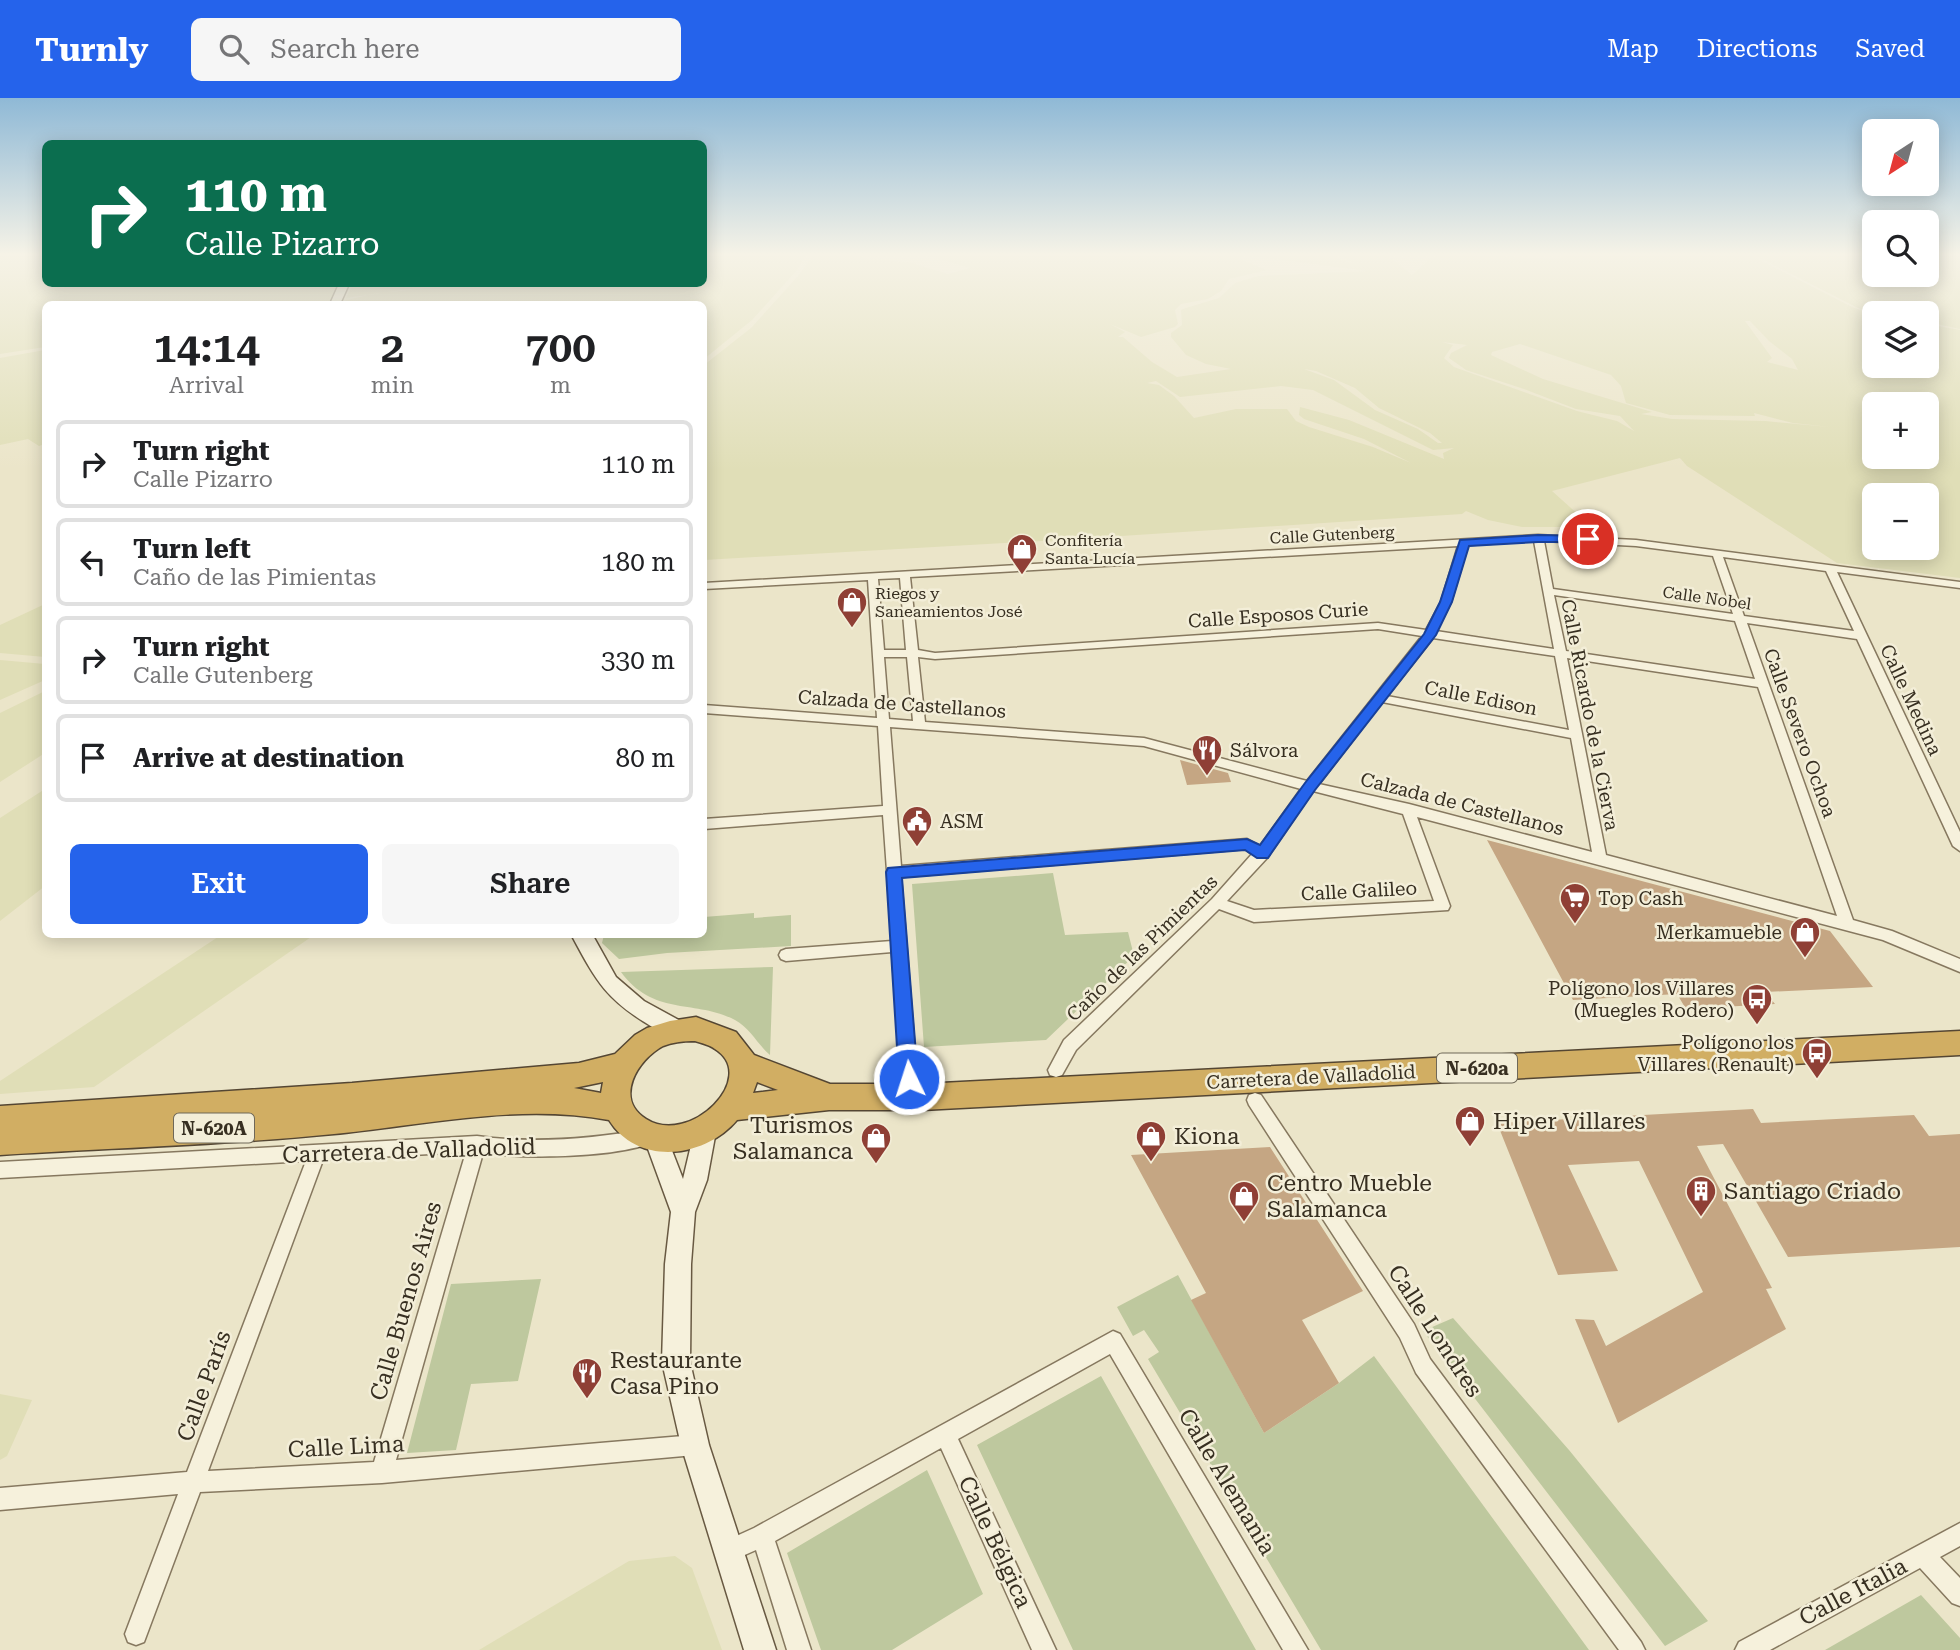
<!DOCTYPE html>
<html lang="en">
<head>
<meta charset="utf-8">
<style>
	body { margin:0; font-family:"Roboto Serif",serif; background:#f6f6f6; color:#202124; height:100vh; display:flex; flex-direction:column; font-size:26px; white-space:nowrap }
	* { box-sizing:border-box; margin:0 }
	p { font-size:23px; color:#757577 }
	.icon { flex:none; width:38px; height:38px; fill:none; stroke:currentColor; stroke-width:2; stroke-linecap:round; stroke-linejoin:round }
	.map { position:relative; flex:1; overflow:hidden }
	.side { position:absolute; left:42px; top:203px; width:665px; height:637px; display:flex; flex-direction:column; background:#fff; border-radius:10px; box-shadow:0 4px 18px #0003 }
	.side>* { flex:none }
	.banner { position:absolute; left:42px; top:42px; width:665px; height:147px; border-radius:10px; box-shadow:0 4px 18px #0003; background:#0b6e4f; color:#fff; overflow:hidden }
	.needle { width:46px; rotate:216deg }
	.buttons { position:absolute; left:1862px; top:21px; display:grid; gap:14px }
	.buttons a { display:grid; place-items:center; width:77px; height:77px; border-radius:10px; background:#fff; box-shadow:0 4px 18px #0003; font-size:35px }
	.pin { position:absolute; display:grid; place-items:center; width:60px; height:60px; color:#fff; margin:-30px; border:4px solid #fff; border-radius:50%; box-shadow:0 2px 7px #0007 }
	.me { position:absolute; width:77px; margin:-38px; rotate:356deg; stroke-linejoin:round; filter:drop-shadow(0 0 5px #0008) }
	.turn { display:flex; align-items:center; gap:24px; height:147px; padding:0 28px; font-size:32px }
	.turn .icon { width:91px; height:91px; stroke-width:2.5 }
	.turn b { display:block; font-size:49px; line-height:60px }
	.eta { display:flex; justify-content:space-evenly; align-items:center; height:119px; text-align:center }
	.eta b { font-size:42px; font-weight:600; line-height:49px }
	.button { display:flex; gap:14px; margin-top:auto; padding:14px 28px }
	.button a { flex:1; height:80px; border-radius:10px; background:#2563eb; color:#fff; font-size:28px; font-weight:600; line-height:80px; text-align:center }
	.button a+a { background:#f6f6f6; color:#202124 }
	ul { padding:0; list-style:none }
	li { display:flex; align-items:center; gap:21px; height:88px; margin:0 14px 10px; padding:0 14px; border:4px solid #e0e0e0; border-radius:10px }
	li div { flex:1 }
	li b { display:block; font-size:26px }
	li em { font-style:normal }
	header { display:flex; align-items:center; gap:42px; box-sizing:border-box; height:98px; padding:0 35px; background:#2563eb; color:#fff }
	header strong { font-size:33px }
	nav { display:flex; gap:38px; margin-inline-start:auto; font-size:24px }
	.search { width:490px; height:63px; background:#f6f6f6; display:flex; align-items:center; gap:18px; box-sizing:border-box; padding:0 24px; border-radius:10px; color:#757577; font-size:26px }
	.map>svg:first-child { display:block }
	.farmland { fill:#e0deb7; fill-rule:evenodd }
	.green { fill:#bec89e }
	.building { fill:#c5a683 }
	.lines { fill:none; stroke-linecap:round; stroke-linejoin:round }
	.street-casing { stroke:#86785f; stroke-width:3 }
	.secondary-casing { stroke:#685942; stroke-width:3 }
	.highway-casing { stroke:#544633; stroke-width:3 }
	.street { fill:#f6f1dc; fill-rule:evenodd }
	.secondary { fill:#f6f1dc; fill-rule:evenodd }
	.highway { fill:#d1ae63; fill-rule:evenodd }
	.route { fill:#2563eb; stroke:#184099; stroke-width:2 }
	.labels { text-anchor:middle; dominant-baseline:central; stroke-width:5; stroke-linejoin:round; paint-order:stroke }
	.far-street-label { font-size:16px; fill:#372f21; stroke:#f3eed8 }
	.far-poi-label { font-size:16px; fill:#372f21; stroke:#f3eed8; text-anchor:start }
	.shield { fill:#f3eed8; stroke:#6f6858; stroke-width:2 }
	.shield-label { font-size:18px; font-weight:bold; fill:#372f21 }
	.street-label { font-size:19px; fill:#372f21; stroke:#f3eed8 }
	.poi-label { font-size:19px; fill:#372f21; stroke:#f3eed8; text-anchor:start }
	.near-poi-label { font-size:23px; fill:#372f21; stroke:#f3eed8; text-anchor:start }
	.near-street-label { font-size:23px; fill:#372f21; stroke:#f3eed8 }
</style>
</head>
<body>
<header>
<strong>Turnly</strong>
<div class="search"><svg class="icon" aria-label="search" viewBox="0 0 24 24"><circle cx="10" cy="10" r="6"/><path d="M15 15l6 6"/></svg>Search here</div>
<nav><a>Map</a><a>Directions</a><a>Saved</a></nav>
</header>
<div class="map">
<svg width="1960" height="1552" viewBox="0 0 1960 1552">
	<rect width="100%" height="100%" fill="#ebe5c9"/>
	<!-- farmland -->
	<path class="farmland" d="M0,155h45l1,31h292l-8,18 -20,2h-264l-1,43 -45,7z
		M729,155h78l-10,17 -45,50 -48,39v-55h-362l1,-3 29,-7 90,-10h242v-26z
		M814,155h41l12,6 41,3 40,12 22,-6 -52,-15h330l-8,6 27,11 -38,9 -8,12 -13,8 -27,5 -6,6 3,14 -3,3 -34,10 -31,-13 15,8 -7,5h5l29,25 25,15 54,-8 -25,-5 -20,-9 -15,-18v-4l11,-8 -1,-15 5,-2 33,-10 16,-15 23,-7 110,-5 -118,-15 6,-3h68l33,12 -23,-12h51l27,22 19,-17 18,-4 107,5 20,-6h170l108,55 20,6v52h53v-42l33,6v248l-123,-15 -150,-97 -7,-8 -128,33 39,35 -5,1h-64l-34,-7 -22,-9 -4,3 -403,26 -355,20v-195l47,-37 48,-53zM1745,223h5l19,20 23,18 6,11 -31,-8 5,-4zM1442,244l25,3 -16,8 -2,5 17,12 58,19 52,20 44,7 14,15 -17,-10 -40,-10 -123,-44 -10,-9 9,-13zM1520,246l91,31 10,11 5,17 44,12 85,1 -1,-3 39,10 37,4 -65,-6 -93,-2 -31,-5 11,-2 -109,-33 -52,-24 1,-3zM1304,271l12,2 39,17 24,20 51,25 12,10h-4l-20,-14 -43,-19 -41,-30zM1156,283l24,16 101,-11 32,4 120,60 21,-2 -11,5 1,6 -95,-39 -49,-13 -1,8 5,4 60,20 47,24 -38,-16 -64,-20 -13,-6 -9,-12h-51l-42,9 -20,-22 -15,-11 -12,-2zM1874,306h53v53h-53zM1874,397h53v53h-53z
		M1750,155h124v22h53v-22h33v76l-33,-7v-9h-48l-21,-5z
		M353,186h93l-100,14z
		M45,252v94l-6,2 -11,-7 -28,6v-87z
		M45,506v53l-45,-4v-28z
		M0,562l45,4v16l-45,20z
		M45,593v62l-45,29v-69z
		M45,691v97l-45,35v-103z
		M221,837h93l-220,152 -94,7v-13z
		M0,1296l32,6 -25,56 -7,4z
		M675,1458l17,12 30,82h-243l150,-89z"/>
	<!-- green -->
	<path class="green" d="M1053,775l12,62 63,-3 6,24 -88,84 -122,7 -12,-163z
		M754,815v5l37,-3v31l-124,7 -48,6 -17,-16 2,-8 100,-1v-17z
		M773,869l-3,88c-12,-10 -20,-27 -35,-35 -40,-21 -81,-3 -114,-48z
		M1178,1177l86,158 75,-50 35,-27 215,294h-268l-173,-291 11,-7 -15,-22 -11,6 -16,-29z
		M541,1181l-23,102 -47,3 -15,66 -49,3 44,-169z
		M1453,1220l116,132 139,171 -43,25 -242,-315z
		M1101,1278l155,274h-183l-96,-205z
		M927,1372l56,124 -91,56h-71l-34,-97z
		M1921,1497l39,43v12h-135z"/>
	<!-- building -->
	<path class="building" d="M1180,662l48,13 3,9 -44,3z
		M1487,742l343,91 43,56 -108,5 10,12 -89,5 -9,-15 -104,6z
		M1753,1011l8,14 153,-8 15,21 31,-2v113l-172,10 -65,-113 -26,2 75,142 -6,1 20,40 -168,94 -43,-104 19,1 12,26 97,-54 -64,-131 -71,4 50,106 -60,4 -61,-152z
		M1270,1049l93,144 -61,29 37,63 -75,50 -73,-133 15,-7 -75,-138z"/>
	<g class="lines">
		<!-- street casing -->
		<g class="street-casing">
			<path id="street" d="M1538,437l98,5 324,42v6l-123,-16 123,260v19l-7,-5 -96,-207 -110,-16 106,297 39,11 68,28v13l-77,-32 -466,-123 33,89 -2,4 -194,12 -35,-13 -143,141 -14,25 -6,2 -6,-2 -2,-5 16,-30 148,-141 40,-45 -7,-5 -344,28 16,202 -2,5 -6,2 -6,-2 -2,-5 -9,-127 -106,9 -5,-2 -2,-4 2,-4 5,-2 106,-8 -9,-126 -179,14v-10l179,-13 -5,-80 -174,-13v-8l173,13 -9,-138 -164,9v-6zM1534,443l20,108 -118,-18 15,-29 17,-57zM1544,443l92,5 77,10 20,58 -180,-25zM1458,448l-17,56 -15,28 -48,-7 -443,30 -17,-3 -8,-73zM1723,459l103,14 28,60 -110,-15zM900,480l6,72h-22l-6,-71zM1554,497l181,26 20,58 -189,-28zM1378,531l44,7 -115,145 -163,-43 -219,-16 -7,-65 17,2zM1433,540l122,18 14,74 -182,-34zM884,559h23l6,64 -24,-2zM1567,560l191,29 79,229 -231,-61zM1382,604l189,36 21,114 -183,-48 -90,-20zM890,629l254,19 157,43 -41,57 -13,-7 -346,27zM1313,693l90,23 31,87 -180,9 -27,-9 40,-43z
				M1255,995l6,2 153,229 16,35 211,283 4,8h-26l-203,-277 -16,-35 -151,-233 -2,-5 2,-5z
				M648,1031l6,3 3,5 -3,5c-40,16 -128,17 -171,11l-87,307 299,-25 7,3 3,7 -3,7 -7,3 -313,28 -182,9 -56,150 -8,3 -8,-3 -3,-8 53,-140 -178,16v-22l187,-16 119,-311 -306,17v-16l477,-26c57,8 114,3 171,-7zM466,1054l-92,310 -166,9 115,-311z
				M1113,1233l7,3 188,316h-25l-173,-296 -152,85 98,211h-24l-91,-202 -166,93 36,109h-24l-31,-100 -27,12 -8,-3 -3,-8 3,-8 33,-15z
				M1960,1425v23l-20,11 20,21v28l-8,-3 -32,-35 -150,82h-35l4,-8z"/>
		</g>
		<!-- secondary casing -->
		<g class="secondary-casing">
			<path id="secondary" d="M339,186h10l-9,20h-10z
				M571,836h21l24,43 28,24 42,23 3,6 -3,6c-12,5 -20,-2 -30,-7 -49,-28 -59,-46 -85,-95z
				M704,1022l8,4 4,7 -9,49 -12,32 -4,52 -1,98 19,83 67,205h-32l-63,-205 -19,-83 3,-98 6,-52 -27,-74 4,-8 8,-3 8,3 19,49 13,-55z"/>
		</g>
		<!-- highway casing -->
		<g class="highway-casing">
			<path id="highway" d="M696,919l40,15 18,23 76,29h92l1038,-53v24l-1038,55h-93l-92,10c-32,38 -99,47 -128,0 -90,-17 -184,5 -275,14 -111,11 -223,14 -334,21v-49l352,-23 227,-20 36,-9 20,-19 12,-7 23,-7zM695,943c6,2 15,4 20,8 45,28 -25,98 -69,70 -32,-20 -9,-59 17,-73 10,-4 22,-5 32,-5zM603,984l-2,11 -27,-5zM757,984l21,8 -25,3z"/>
		</g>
		<!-- street -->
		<use href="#street" class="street"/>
		<!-- secondary -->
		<use href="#secondary" class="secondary"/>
		<!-- highway -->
		<use href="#highway" class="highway"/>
	</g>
	<!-- sky -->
	<linearGradient id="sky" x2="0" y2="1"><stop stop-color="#8fb9d6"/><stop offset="0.42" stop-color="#f6f3e7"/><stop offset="1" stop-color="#f6f3e7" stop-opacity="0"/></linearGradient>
	<rect width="1960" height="372" fill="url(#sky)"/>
	<!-- route -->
	<path class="route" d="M1538,437l50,1 6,3 -6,3h-50l-69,4 -17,56 -16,33 -121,155 -47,68h-11l-12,-8 -343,28 16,201 -3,6 -6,2 -7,-2 -3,-6 -13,-207 2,-4 359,-29 13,6 45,-62 119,-149 16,-32 20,-62z"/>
	<!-- icons -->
	<defs>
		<g id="shop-pin" transform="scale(1.575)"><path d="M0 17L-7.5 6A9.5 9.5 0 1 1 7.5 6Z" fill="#8f3f35" stroke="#f3eed8"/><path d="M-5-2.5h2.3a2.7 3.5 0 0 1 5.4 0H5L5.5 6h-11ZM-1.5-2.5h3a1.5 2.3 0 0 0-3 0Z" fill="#fff"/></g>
		<g id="restaurant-pin" transform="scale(1.575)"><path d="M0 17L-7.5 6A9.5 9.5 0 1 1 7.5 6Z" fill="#8f3f35" stroke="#f3eed8"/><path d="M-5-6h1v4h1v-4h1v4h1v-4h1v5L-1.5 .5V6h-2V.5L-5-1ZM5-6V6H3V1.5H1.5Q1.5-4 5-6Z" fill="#fff"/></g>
		<g id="civic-pin" transform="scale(1.575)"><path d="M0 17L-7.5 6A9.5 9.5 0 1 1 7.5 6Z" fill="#8f3f35" stroke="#f3eed8"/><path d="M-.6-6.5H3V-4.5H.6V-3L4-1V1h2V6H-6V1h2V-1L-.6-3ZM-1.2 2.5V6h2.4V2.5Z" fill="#fff"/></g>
		<g id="supermarket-pin" transform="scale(1.575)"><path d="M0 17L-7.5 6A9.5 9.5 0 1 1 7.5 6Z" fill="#8f3f35" stroke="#f3eed8"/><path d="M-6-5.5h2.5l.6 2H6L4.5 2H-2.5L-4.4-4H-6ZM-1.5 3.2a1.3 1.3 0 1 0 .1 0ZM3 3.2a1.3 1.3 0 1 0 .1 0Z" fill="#fff"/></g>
		<g id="bus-pin" transform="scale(1.575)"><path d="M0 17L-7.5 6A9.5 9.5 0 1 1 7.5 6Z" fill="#8f3f35" stroke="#f3eed8"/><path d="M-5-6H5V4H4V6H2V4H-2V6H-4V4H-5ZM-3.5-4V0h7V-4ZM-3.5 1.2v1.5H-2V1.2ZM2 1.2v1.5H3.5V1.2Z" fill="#fff"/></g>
		<g id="building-pin" transform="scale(1.575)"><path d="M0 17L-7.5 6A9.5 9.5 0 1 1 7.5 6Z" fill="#8f3f35" stroke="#f3eed8"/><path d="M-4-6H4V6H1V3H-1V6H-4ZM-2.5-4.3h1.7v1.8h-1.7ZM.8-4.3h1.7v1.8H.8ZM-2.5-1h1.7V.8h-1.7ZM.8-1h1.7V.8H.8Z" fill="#fff"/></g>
	</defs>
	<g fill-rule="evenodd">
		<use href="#shop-pin" x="1022" y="451"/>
		<use href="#shop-pin" x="852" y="504"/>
		<use href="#restaurant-pin" x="1207" y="652"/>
		<use href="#civic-pin" x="917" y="723"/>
		<use href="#supermarket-pin" x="1575" y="800"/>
		<use href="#shop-pin" x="1805" y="834"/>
		<use href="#bus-pin" x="1757" y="901"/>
		<use href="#bus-pin" x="1817" y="955"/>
		<use href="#shop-pin" x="1470" y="1023"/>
		<use href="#shop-pin" x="1151" y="1038"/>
		<use href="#shop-pin" x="876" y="1040"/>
		<use href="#building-pin" x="1701" y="1093"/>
		<use href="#shop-pin" x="1244" y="1098"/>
		<use href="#restaurant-pin" x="587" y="1275"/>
	</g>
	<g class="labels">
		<!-- far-street labels -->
		<g class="far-street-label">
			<text transform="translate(1332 437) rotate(-3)">Calle Gutenberg</text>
			<text transform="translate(1707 500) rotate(8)">Calle Nobel</text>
		</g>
		<!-- far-poi labels -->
		<g class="far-poi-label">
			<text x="1045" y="442">Confitería<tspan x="1045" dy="18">Santa Lucía</tspan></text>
			<text x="875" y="495">Riegos y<tspan x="875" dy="18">Saneamientos José</tspan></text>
		</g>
		<!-- shield labels -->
		<g class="shield">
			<rect x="1437" y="955.5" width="80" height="29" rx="5"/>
			<rect x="174" y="1015.5" width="80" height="29" rx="5"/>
		</g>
		<g class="shield-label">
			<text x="1477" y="970">N-620a</text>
			<text x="214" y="1030">N-620A</text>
		</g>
		<!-- street labels -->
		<g class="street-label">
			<text transform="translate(1278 517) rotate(-4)">Calle Esposos Curie</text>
			<text transform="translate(1481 600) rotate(11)">Calle Edison</text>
			<text transform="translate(1911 602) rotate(65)">Calle Medina</text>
			<text transform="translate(902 606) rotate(4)">Calzada de Castellanos</text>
			<text transform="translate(1590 617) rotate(79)">Calle Ricardo de la Cierva</text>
			<text transform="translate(1800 635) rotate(70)">Calle Severo Ochoa</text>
			<text transform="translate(1462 706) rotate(14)">Calzada de Castellanos</text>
			<text transform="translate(1359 793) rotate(-3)">Calle Galileo</text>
			<text transform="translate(1142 850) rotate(-44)">Caño de las Pimientas</text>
			<text transform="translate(1311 979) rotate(-3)">Carretera de Valladolid</text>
		</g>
		<!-- poi labels -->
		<g class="poi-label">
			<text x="1230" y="652">Sálvora</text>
			<text x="940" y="723">ASM</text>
			<text x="1598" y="800">Top Cash</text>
			<text x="1782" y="834" text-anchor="end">Merkamueble</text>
			<text x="1734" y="890" text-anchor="end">Polígono los Villares<tspan x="1734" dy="22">(Muegles Rodero)</tspan></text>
			<text x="1794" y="944" text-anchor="end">Polígono los<tspan x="1794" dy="22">Villares (Renault)</tspan></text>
		</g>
		<!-- near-poi labels -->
		<g class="near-poi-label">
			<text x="1493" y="1023">Hiper Villares</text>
			<text x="853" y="1027" text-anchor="end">Turismos<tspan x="853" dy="26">Salamanca</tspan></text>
			<text x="1174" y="1038">Kiona</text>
			<text x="1267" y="1085">Centro Mueble<tspan x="1267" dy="26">Salamanca</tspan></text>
			<text x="1724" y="1093">Santiago Criado</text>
			<text x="610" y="1262">Restaurante<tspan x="610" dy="26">Casa Pino</tspan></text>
		</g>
		<!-- near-street labels -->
		<g class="near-street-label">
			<text transform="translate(409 1053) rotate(-2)">Carretera de Valladolid</text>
			<text transform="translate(406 1203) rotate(-74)">Calle Buenos Aires</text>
			<text transform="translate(1435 1233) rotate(57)">Calle Londres</text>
			<text transform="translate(204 1288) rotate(-70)">Calle París</text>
			<text transform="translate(346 1349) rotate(-3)">Calle Lima</text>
			<text transform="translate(1227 1384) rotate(59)">Calle Alemania</text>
			<text transform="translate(995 1444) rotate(65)">Calle Bélgica</text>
			<text transform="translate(1853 1494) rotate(-28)">Calle Italia</text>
		</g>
	</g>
</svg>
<div class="buttons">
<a><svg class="needle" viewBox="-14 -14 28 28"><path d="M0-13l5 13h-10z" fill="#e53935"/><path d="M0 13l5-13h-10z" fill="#757577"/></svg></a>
<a><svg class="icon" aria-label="search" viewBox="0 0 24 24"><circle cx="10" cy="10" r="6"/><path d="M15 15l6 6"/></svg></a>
<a><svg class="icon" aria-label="layers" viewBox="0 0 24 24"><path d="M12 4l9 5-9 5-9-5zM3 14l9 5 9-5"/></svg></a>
<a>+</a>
<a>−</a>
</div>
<div class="pin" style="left:1588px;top:441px;background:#d93025"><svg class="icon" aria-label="arrive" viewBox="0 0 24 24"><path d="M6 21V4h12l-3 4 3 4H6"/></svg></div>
<svg class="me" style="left:909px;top:981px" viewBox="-20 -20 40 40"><circle r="17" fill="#2563eb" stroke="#fff" stroke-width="3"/><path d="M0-11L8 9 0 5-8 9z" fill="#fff"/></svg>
<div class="banner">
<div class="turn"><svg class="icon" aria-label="right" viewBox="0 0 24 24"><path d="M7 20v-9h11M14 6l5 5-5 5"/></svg><div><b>110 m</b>Calle Pizarro</div></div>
</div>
<section class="side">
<div class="eta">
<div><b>14:14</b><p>Arrival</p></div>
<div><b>2</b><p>min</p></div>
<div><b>700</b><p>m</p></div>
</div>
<ul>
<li><svg class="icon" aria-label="right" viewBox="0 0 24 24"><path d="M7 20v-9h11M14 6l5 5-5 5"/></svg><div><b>Turn right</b><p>Calle Pizarro</p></div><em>110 m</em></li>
<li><svg class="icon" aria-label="left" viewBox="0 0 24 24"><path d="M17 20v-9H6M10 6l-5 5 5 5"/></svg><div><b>Turn left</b><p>Caño de las Pimientas</p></div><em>180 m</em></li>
<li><svg class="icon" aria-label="right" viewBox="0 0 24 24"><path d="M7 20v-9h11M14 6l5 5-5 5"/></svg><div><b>Turn right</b><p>Calle Gutenberg</p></div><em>330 m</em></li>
<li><svg class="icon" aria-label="arrive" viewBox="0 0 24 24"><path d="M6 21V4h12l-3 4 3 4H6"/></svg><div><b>Arrive at destination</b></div><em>80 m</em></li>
</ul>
<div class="button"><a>Exit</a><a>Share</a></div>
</section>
</div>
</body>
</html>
